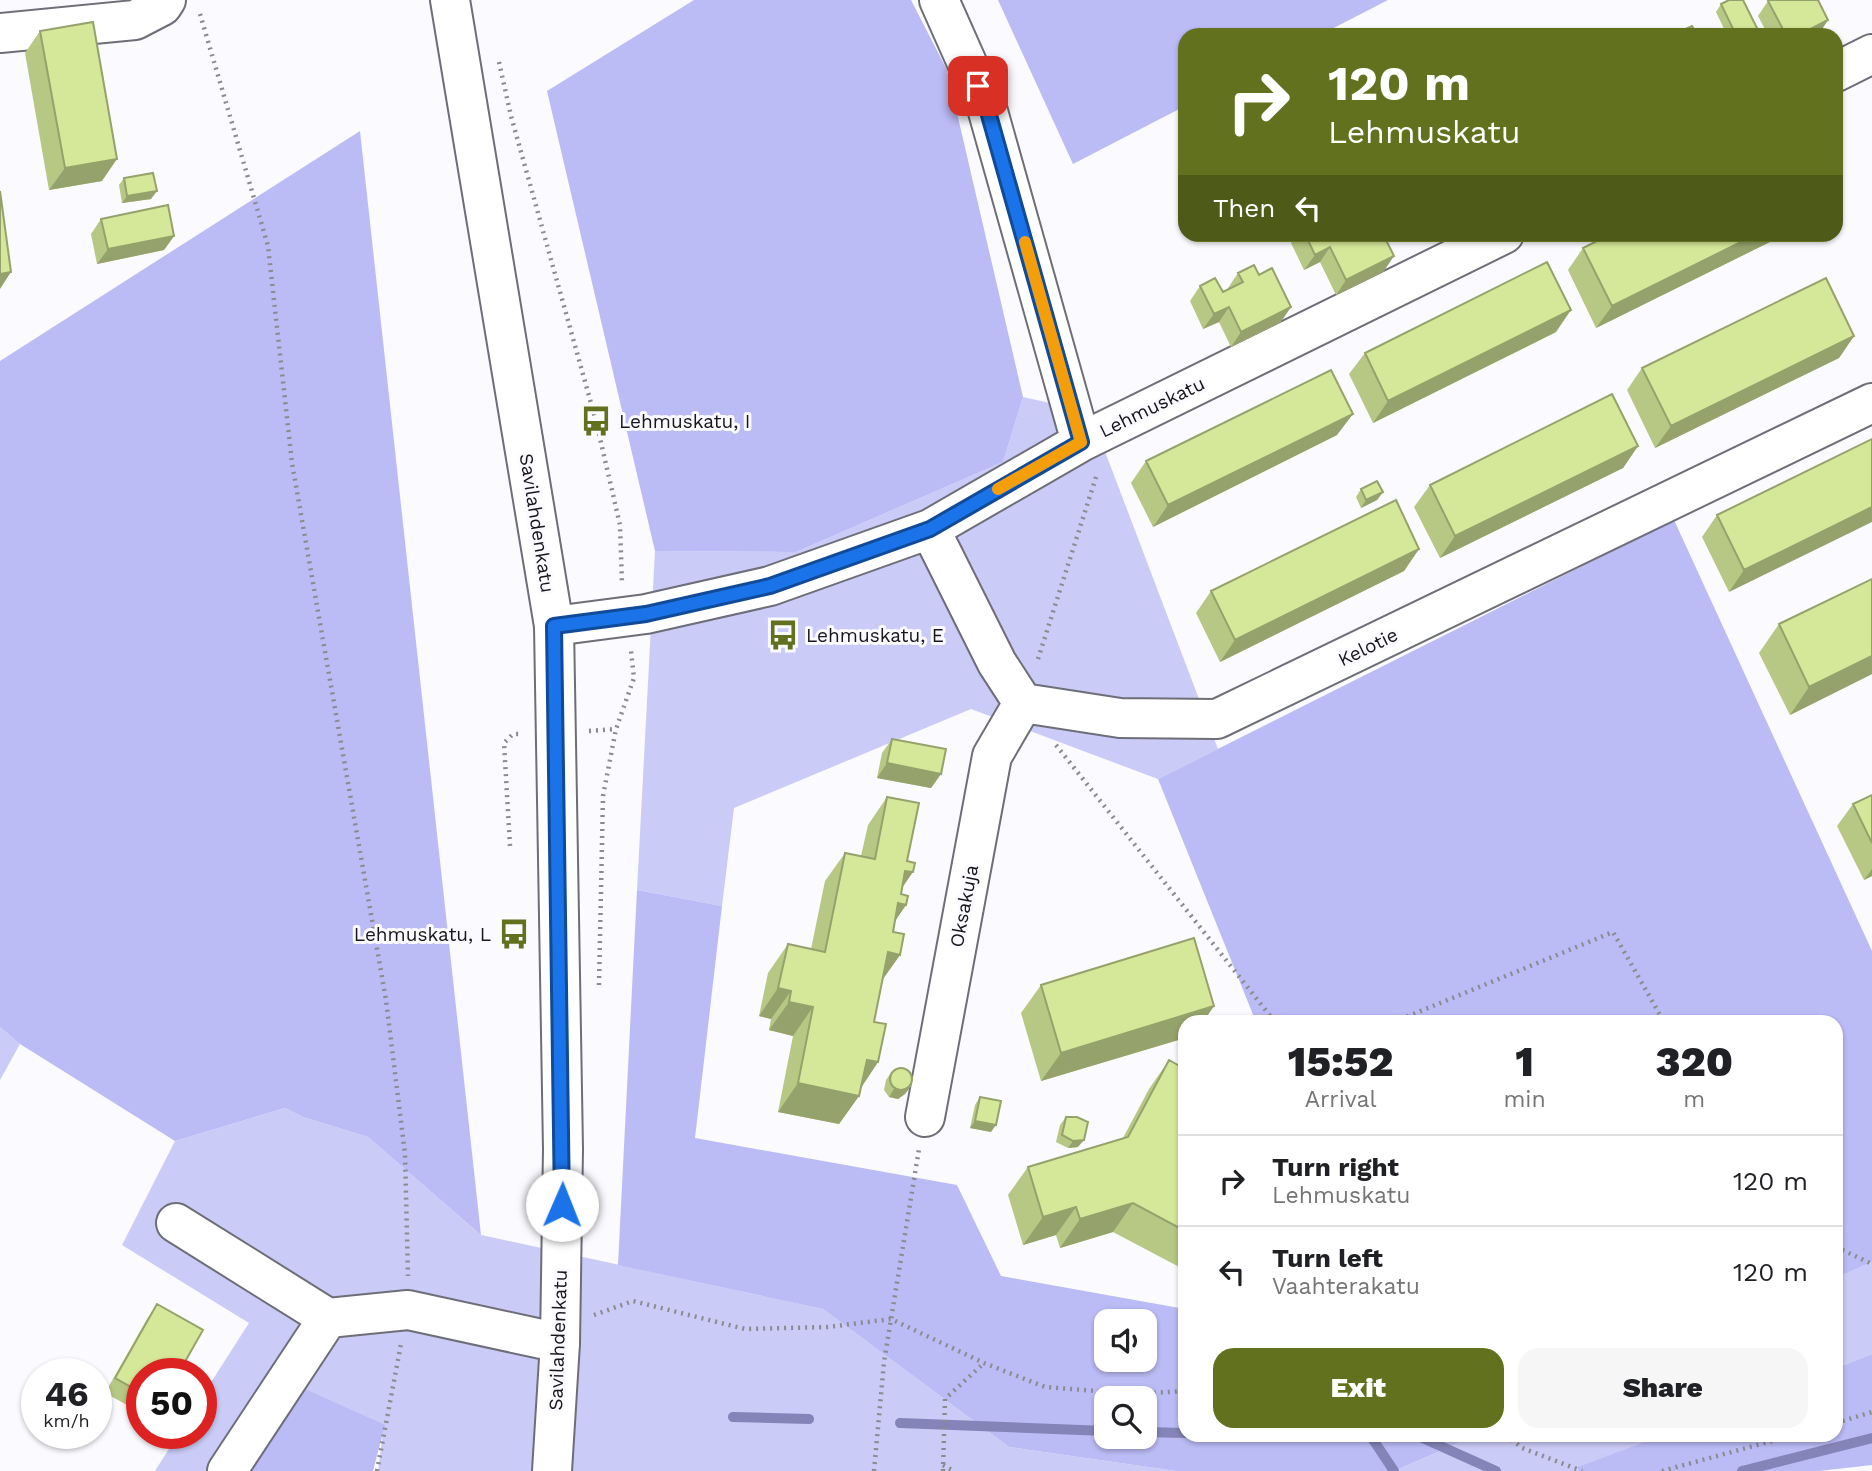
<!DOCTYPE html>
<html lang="en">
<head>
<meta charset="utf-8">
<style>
	body { margin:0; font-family:"Work Sans",sans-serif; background:#f6f6f6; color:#202124; height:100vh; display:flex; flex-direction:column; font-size:26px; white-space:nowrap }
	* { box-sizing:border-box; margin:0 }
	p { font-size:23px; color:#757577 }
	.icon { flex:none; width:38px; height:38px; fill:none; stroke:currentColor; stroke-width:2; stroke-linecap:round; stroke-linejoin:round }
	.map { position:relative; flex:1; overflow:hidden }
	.details { position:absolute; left:1178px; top:1015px; width:665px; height:427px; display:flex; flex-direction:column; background:#fff; border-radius:21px; box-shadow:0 2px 5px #0004 }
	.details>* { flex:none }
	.banner { position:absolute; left:1178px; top:28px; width:665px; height:214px; border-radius:21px; box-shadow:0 2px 5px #0004; background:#62711d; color:#fff; overflow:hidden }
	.controls { position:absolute; left:1094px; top:1309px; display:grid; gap:14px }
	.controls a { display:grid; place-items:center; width:63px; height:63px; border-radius:14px; background:#fff; box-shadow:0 2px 5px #0004; font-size:35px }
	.speed { position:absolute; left:21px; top:1358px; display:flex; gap:14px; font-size:35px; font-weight:700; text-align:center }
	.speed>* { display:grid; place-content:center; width:91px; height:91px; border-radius:50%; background:#fff; box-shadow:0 2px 5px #0004; line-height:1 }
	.speed small { font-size:18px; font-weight:400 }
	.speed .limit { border:10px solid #d22; background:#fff; color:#111 }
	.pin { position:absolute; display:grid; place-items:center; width:60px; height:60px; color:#fff; margin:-30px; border-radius:14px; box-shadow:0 4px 10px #0006 }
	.me { position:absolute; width:77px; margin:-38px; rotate:1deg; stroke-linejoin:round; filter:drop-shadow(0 0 5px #0008) }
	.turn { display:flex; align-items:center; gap:24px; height:147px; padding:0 35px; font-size:32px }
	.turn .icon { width:91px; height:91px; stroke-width:2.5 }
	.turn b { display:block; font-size:49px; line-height:60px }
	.then { display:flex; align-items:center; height:66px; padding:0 35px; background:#0003; gap:14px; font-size:26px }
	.eta { display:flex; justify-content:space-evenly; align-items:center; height:119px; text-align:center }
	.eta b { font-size:42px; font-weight:800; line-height:49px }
	.action { display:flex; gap:14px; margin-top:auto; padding:14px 35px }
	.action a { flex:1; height:80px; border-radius:21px; background:#62711d; color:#fff; font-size:28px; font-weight:800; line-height:80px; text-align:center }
	.action a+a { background:#f6f6f6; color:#202124 }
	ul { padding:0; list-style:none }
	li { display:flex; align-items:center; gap:21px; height:91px; padding:0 35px; border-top:2px solid #e0e0e0 }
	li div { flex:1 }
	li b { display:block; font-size:26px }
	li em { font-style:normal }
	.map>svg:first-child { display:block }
	.green { fill:#cacbf6 }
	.forest { fill:#bbbbf6; fill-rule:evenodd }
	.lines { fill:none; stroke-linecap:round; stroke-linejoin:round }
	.stream { stroke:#8484b8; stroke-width:10 }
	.minor-casing { stroke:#6d6e78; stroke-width:42 }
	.major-casing { stroke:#6d6e78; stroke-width:42 }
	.path { stroke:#8b8b8f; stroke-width:4.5; stroke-dasharray:2 5; stroke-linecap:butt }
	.minor { stroke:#fff; stroke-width:38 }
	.major { stroke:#fff; stroke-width:38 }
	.wall { fill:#b7c884 }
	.shaded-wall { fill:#95a26b }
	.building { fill:#d5e899; stroke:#95a26b; stroke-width:2 }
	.route-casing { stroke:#114b97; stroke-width:18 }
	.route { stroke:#1a73e8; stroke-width:12 }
	.slow { stroke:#f59e0b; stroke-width:12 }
	.labels { text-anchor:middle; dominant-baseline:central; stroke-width:6; stroke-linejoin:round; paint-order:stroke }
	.street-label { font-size:19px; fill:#17171b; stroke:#fafaff }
	.poi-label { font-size:19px; fill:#17171b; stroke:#fafaff; text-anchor:start }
</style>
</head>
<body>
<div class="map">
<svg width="1872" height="1471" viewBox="0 0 1872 1471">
	<rect width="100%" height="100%" fill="#fafaff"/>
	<!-- green -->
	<path class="green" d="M1023,397l67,15 128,337 -60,30 -187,-70 -237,99 -12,98 -85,-16 18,-339 141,1 207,-90z
		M0,1027l20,17 -20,36z
		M285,1108l18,9 65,20 113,98 342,74 186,138 167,24h-798l6,-46 -157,46h-72l24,-38h22v-35l48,-75 -127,-78 53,-104z
		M1872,1262v92l-36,14v-90z
		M1477,1435h185l-83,32v4h-185z"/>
	<!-- forest -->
	<path class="forest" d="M694,0h217l36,70 76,327 -20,65 -207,90 -141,-1 -108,-460z
		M998,0h390l-68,35h-135v71l-112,58z
		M360,131l121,1104 -113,-98 -65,-20 -18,-9 -110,33 -155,-97 -20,-17v-666z
		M1674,520l198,431v311l-36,16v-256h-580l-98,-243z
		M637,890l85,16 -27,232 262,47 44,91 184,33v126h292l-83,36h-218l-167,-24 -186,-138 -205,-44zM1144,1321v39h-38v-39zM1144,1398v39h-38v-39z
		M1872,1354v111l-53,6h-240l-1,-4 84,-32h174v-67z
		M287,1381l98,44 -12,46h-146z"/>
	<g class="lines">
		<!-- stream -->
		<path class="stream" d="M733,1417l76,2
			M900,1423l206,8
			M1144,1432l41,1
			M1370,1435l24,36
			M1416,1435l80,36
			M1742,1471l130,-33"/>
		<!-- minor casing -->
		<g class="minor-casing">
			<path id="minor" d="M939,0l48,108 94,334
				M0,33l135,-13 27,-14 4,-6
				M1836,72l36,-18
				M930,529l67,134 26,40 97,15 97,1 655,-316
				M554,626l92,-12 124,-28 160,-57 151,-87 423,-208
				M925,1117l67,-361 31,-53
				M176,1223l152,95
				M227,1471l101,-153 80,-8 152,33"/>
		</g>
		<!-- major casing -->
		<g class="major-casing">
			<path id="major" d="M450,0l104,626 9,523 -3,194 -8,128"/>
		</g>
		<!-- path -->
		<path class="path" d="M200,14l68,232 24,217 94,537 19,154 3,122
			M499,62l12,54 85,305 24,104 2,59
			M1038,659l59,-185
			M589,731l27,-2
			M1056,745l219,277
			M510,846l-6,-103 9,-9h8
			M599,985l4,-189 13,-67 18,-51 -3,-27
			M1394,1022l219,-90 51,90
			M1836,1247l36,17
			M594,1315l39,-14 112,28 83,-2 63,-8 93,44 61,24 91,7 49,-3
			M1836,1423l36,-11
			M1506,1435l16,13 60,23
			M943,1465l11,6
			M377,1471l24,-127
			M874,1471l10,-109 35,-213
			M943,1471l2,-72 39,-36
			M1662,1471l132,-36"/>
		<!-- minor -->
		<use href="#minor" class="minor"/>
		<!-- major -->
		<use href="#major" class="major"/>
	</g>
	<!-- wall -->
	<path class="wall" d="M1768,1l60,19 -10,15h-50l-10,-19z
		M1721,4l38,28 -2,3h-30l-11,-23z
		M40,31l62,150 -53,9 -24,-137z
		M124,178l27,21 -29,4 -3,-18z
		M101,219l73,17 -10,14 -67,14 -6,-30z
		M1298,234h85l1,37 -48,24 -16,-33 -16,8 -13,-27z
		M1611,234h171l-2,3 -184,91 -28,-58 15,-22z
		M1238,273l43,49 -50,25 -12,-25 -16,7 -13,-28 10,-15 23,6 6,-3 -1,-1z
		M1556,332l-183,91 -24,-49 16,-21z
		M1854,336l-15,22 -184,90 -28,-58 15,-22z
		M1337,435l-184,92 -22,-44 15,-22z
		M1872,439l-143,153 -27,-55 15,-22z
		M1638,446l-15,22 -183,90 -26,-51 16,-22z
		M1361,489l22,3 -6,8 -16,8 -5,-11z
		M1419,549l-15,22 -184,91 -24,-49 15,-22z
		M1872,579v95l-82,41 -31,-62 20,-29z
		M892,739l49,35 -10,14 -54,-10 5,-25z
		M1872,795v81l-8,4 -27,-54 16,-22z
		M887,797l15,91 -1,6 5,11 -11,16 -2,11 7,23 -17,24 -9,43 4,40 -17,25 -2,9 -20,28 -61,-12 15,-76 -24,-6 2,-11 -12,-3 9,-43 20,-29 23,5 14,-68 20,-28 16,3 7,-31z
		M1041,985l173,21 -11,16h-18v16l-144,43 -20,-68z
		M1169,1060l16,9v201l-72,-38 -53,16 -4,-13 -33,10 -15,-50 20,-28 95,-29 26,-49z
		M891,1073l20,13 -6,8 -7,5 -9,-2 -5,-7 2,-10z
		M980,1097l11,35 -21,-4 5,-23z
		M1066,1117l12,30 -10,1 -12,-6 4,-17z
		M157,1304l-15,70v39l-37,-20 42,-74z"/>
	<!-- shaded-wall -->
	<path class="shaded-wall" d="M1828,20l-10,15h-19z
		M117,159l-15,22 -53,9 16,-22z
		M157,191l-6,8 -29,4 5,-7z
		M1757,234h25l-2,3 -184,91 16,-22z
		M174,236l-10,14 -67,14 11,-15z
		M1330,247l-10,15 -16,8 11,-15z
		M1394,256l-10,15 -48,24 10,-15z
		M11,272l-11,17v-15z
		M1229,307l-10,15 -16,7 11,-15z
		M1291,307l-10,15 -50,25 10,-15z
		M1571,310l-15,22 -183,91 15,-22z
		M1854,336l-15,22 -184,90 16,-22z
		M1353,414l-16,21 -184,92 15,-22z
		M1638,446l-15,22 -183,90 15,-22z
		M1383,492l-6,8 -16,8 5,-8z
		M1872,507v15l-143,70 15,-22z
		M1419,549l-15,22 -184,91 15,-22z
		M1872,656v18l-82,41 19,-28z
		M887,763l54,11 -10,14 -54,-10z
		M1872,869v7l-8,4z
		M905,871l8,1 -20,29z
		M898,903l8,2 -20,29z
		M888,952l12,3 -20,28z
		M778,988l13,3 -20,28 -12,-3z
		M789,1002l24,5 -20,29 -24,-6z
		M1214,1006l-11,16h-18v16l-144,43 20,-28z
		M867,1060l11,2 -19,29z
		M798,1083l61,13 -20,28 -61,-12z
		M911,1086l-6,8 -7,5 -9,-2 5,-8z
		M975,1121l21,4 -5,7 -21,-4z
		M1084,1140l-6,7 -10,1 5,-7z
		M1133,1203l-20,29 -53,16 20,-29z
		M1076,1207l-20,28 -33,10 20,-28z"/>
	<!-- building -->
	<path class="building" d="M1729,0h14l16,32 -5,3h-18l-15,-31z
		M1770,0h48l10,20 -29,15h-13l-18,-34z
		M93,22l24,137 -52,9 -25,-137z
		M1692,26l5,9 -22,-1z
		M153,173l4,18 -30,5 -3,-18z
		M0,191l11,81 -11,2z
		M168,205l6,31 -66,13 -7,-30z
		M1305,234h78l11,22 -48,24 -16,-33 -15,8z
		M1611,234h146l-145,72 -29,-58z
		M1547,262l24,48 -183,91 -23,-48z
		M1254,265l5,10 13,-7 19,39 -50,25 -12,-25 -15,7 -14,-28 15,-8 8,14 20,-10 -5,-9z
		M1826,278l28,58 -183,90 -29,-58z
		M1331,370l22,44 -185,91 -22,-44z
		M1612,394l26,52 -183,90 -25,-51z
		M1872,439v68l-128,63 -27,-55z
		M1377,481l6,11 -17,8 -5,-11z
		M1396,500l23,49 -184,91 -24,-49z
		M1872,579v77l-63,31 -30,-63z
		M892,739l54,10 -5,25 -54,-11z
		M1872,795v48l-19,-39z
		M887,797l32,6 -12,58 8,2 -2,9 -8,-1 -4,23 7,2 -2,9 -8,-2 -5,29 11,2 -4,21 -12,-3 -14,70 12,2 -8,38 -11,-2 -8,36 -61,-13 15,-76 -24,-5 2,-11 -13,-3 10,-44 37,8 20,-99 30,6z
		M1194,938l20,68 -153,47 -20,-68z
		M1169,1060l16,9v162l-52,-28 -53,16 -4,-12 -33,10 -15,-50 100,-30z
		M890 1079a11 11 0 1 1 22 0a11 11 0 1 1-22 0Z
		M980,1097l21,4 -5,24 -21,-4z
		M1066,1117h11l11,5 -4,18 -11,1 -11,-6z
		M157,1304l46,26 -25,44h-36v19l-27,-15z"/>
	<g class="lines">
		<!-- route casing -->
		<g class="route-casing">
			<path id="route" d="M562,1205l-8,-579 92,-12 124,-28 160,-57 151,-87 -94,-334 -9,-22"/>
		</g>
		<!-- route -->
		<use href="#route" class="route"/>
		<!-- slow -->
		<path class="slow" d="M998,489l83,-47 -56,-200"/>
	</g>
	<!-- icons -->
	<defs>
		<g id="bus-bare" transform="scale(2.415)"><path d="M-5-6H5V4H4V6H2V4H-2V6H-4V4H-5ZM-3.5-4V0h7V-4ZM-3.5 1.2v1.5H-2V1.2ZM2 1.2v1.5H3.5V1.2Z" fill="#62711d" stroke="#fafaff" stroke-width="2.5" paint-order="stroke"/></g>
	</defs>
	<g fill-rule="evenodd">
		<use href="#bus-bare" x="596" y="421"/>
		<use href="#bus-bare" x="783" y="635"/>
		<use href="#bus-bare" x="514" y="934"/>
	</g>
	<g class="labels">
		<!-- street labels -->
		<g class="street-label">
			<text transform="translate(1152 407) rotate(-26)">Lehmuskatu</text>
			<text transform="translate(537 523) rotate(81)">Savilahdenkatu</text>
			<text transform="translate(1368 647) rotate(-26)">Kelotie</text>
			<text transform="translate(964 906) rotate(-79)">Oksakuja</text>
			<text transform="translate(558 1340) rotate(-88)">Savilahdenkatu</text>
		</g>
		<!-- poi labels -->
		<g class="poi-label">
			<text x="619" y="421">Lehmuskatu, I</text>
			<text x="806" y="635">Lehmuskatu, E</text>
			<text x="491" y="934" text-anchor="end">Lehmuskatu, L</text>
		</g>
	</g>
</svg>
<div class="controls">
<a><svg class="icon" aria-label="sound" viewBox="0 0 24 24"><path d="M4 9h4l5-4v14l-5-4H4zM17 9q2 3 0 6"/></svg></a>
<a><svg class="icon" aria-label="search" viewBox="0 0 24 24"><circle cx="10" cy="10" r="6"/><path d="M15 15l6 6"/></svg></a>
</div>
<div class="speed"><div>46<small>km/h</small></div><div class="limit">50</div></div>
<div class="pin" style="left:978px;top:86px;background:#d93025"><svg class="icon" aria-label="arrive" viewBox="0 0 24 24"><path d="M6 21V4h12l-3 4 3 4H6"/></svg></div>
<svg class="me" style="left:562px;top:1205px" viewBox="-20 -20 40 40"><circle r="19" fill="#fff"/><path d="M0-13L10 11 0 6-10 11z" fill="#1a73e8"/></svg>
<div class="banner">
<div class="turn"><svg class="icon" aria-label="right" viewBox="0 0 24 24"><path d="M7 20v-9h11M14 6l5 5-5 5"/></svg><div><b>120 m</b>Lehmuskatu</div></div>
<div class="then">Then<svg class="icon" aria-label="left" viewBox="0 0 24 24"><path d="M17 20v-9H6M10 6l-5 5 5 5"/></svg></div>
</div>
<section class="details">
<div class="eta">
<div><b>15:52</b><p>Arrival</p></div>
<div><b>1</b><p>min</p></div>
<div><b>320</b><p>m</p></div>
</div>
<ul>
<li><svg class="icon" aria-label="right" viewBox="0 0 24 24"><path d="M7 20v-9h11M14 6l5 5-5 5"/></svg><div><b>Turn right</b><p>Lehmuskatu</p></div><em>120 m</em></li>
<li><svg class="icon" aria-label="left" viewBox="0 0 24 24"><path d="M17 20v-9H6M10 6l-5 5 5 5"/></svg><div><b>Turn left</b><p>Vaahterakatu</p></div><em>120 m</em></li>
</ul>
<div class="action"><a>Exit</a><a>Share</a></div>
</section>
</div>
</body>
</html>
